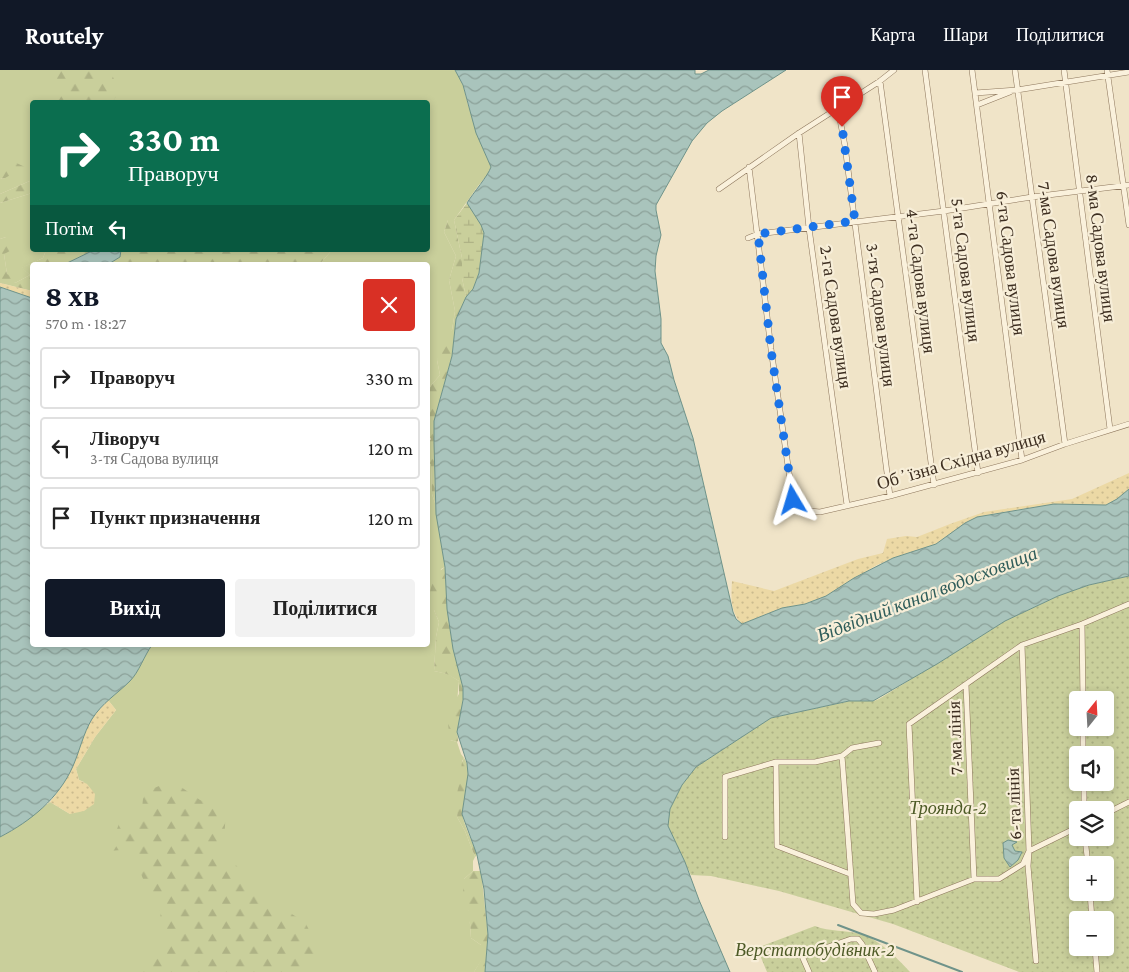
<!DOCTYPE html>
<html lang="uk">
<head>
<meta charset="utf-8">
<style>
	body { margin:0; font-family:"Crimson Pro",serif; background:#f2f2f2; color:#222; height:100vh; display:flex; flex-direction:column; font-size:19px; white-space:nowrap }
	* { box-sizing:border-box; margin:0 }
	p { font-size:16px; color:#767676 }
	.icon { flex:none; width:28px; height:28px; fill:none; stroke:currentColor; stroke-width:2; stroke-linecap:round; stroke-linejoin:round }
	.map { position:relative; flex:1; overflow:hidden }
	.drawer { position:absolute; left:30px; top:192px; width:400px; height:385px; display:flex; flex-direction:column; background:#fff; border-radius:5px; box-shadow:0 2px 8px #0003 }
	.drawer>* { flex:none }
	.hud { position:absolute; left:30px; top:30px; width:400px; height:152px; border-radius:5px; box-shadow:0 2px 8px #0003; background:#0b6e4f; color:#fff; overflow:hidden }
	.needle { width:32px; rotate:18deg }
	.buttons { position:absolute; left:1069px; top:621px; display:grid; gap:10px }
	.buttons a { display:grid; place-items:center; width:45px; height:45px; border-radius:5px; background:#fff; box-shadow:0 2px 8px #0003; font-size:25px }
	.pin { position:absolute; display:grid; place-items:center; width:42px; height:42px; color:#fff; margin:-51px -21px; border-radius:50% 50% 50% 0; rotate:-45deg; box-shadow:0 0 5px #0007 }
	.pin .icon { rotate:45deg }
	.me { position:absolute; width:55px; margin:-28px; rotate:353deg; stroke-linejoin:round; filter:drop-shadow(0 0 4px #0008) }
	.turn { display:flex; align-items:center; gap:18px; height:105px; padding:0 15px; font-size:22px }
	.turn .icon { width:65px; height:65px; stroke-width:2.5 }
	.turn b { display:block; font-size:35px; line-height:42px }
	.then { display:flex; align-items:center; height:48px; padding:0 15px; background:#0003; gap:10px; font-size:19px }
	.round { display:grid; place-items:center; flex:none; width:52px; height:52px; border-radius:5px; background:#f2f2f2 }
	.headline { display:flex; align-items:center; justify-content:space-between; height:85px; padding:0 15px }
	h1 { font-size:30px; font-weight:700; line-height:38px; color:#111827 }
	.cta { display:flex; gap:10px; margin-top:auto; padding:10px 15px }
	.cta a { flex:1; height:58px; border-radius:5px; background:#111827; color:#fff; font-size:20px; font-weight:700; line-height:58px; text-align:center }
	.cta a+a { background:#f2f2f2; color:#222 }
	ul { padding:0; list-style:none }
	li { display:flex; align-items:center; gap:15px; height:62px; margin:0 10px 8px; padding:0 5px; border:2px solid #e0e0e0; border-radius:5px }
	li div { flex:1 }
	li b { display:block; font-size:19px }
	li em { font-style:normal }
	header { display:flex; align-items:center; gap:30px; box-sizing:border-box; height:70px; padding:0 25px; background:#111827; color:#fff }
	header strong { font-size:24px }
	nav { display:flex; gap:28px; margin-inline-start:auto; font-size:18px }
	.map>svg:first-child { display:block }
	.grass { fill:#c9cf9b }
	.forest { fill:url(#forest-firs) }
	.wetland { fill:url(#wetland-marsh) }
	.sand { fill:url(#sand-dots) }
	.garden { fill:url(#garden-dots); fill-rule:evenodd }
	.water { fill:url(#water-waves); stroke:#6f938a }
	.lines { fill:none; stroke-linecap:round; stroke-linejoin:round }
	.stream { stroke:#6f938a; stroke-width:2 }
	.minor-casing { stroke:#8d765c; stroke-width:6 }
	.minor { stroke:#faf1dc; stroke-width:5 }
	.route { stroke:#1a73e8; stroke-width:9; stroke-dasharray:0 16.2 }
	.labels { text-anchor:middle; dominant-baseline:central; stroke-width:4.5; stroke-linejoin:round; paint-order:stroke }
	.street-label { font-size:18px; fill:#3d2e20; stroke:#f7eed8 }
	.park-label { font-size:18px; font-style:italic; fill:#4d5a26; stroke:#f7eed8 }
	.water-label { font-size:19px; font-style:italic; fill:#2f5d5a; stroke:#f7eed8 }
</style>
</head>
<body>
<header>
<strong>Routely</strong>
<nav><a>Карта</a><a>Шари</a><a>Поділитися</a></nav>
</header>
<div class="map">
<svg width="1129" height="902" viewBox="0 0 1129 902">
	<defs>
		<pattern id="forest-firs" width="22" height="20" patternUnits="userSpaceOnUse" patternTransform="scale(1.25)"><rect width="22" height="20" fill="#c9cf9b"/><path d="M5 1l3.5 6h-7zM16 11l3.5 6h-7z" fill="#aeb285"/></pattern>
		<pattern id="wetland-marsh" width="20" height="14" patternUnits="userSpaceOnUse" patternTransform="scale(1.25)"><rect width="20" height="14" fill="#c9cf9b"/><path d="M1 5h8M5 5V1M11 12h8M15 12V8" fill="none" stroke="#aeb285"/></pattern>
		<pattern id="sand-dots" width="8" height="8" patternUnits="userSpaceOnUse" patternTransform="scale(1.25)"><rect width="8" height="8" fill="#ecd9a5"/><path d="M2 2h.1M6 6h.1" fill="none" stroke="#cbbb8e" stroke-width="1.8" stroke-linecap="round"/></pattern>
		<pattern id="garden-dots" width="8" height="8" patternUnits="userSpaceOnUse" patternTransform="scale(1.25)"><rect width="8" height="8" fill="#c9cf9b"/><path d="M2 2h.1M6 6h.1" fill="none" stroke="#aeb285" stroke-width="1.8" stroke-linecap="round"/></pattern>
		<pattern id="water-waves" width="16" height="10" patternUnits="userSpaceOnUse" patternTransform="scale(1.25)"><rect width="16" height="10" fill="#a9c4bc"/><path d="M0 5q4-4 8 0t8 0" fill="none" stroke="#8ba098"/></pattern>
	</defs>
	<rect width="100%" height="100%" fill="#f0e4c8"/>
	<!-- grass -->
	<path class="grass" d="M0,0h455l8,15 5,20 23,62 -2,6 -11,13 -24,34h-6l-4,12 12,24 -7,24 6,31 -3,19 -15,30 3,15 -12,14v-124h-109l13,-15h96v-148h-396v78l-32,14v-15l5,-1 1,-20h-6z
		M32,123v57h14l-3,8 -21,10 8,7 -15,8 -8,-9 -3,-20 2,-17 -6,2v-36z
		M428,393h3l1,31 3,9 10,64 -4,2 -7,41 5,12 -3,15 -2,34 14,3 11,7 -3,31 -6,28 7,2 4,12 3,4 -2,3 4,16 -9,40 8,14 10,26 -2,4v10l-9,8 5,32 2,27 10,7v16l-7,11h-474v-135l16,-9 34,-26 20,12 14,-32 -5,-2 -3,-11 19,-32 21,-27 -8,-10 23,-21 21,-34h276z"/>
	<!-- forest -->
	<path class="forest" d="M47,0h62c6,10 13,22 3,32h-57v-12z
		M0,88h6l19,9 -20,11 -5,1z
		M32,110v13l-32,10v-9z
		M448,150h6l8,38v20l4,19 -10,22 -4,37 -18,65 1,82 -3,-9 -1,-30 -3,-1v-19l3,-5 -3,-5v-45l12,-14 -3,-15 2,-21 13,-9 3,-19 -6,-31 7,-24 -12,-24z
		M6,167l8,12 -10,5 3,20 6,2 2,7 15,-8 -9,-7 22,-10 3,-8h48l-31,15h-31v26l-32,-8v-44z
		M121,180h211l-13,15h-212l13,-8z
		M445,497c1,27 4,53 8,80 2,14 8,27 10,41 2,18 -7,35 -5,53l-1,1 -7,-2 -2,-16 8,-12 -3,-9 6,-9v-13l-12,-7 -13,-3 2,-34 3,-15 -5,-12 -4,-18 4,-17z
		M464,688c11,16 -3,41 -1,59 1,9 11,28 14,38l-2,2 -10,-26 -8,-14 1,-10 -3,-6 5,-20 5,-4c-4,-5 -5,-13 -1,-19z
		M159,716l22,1 19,13 26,9 -2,33 -4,12 11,6 39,41 35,21 13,26 -15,21 3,3h-168l9,-15 19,-7 -7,-27 2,-10 -11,-18 -15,-35 -14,-10 -12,1 11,-30 21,-3 2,-19 4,-8z
		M473,801h8l7,64 -3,37h-11l7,-12v-15l-10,-7 -1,-15 -4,-7 3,-5 -7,-8 2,-24z"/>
	<!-- wetland -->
	<path class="wetland" d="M467,133l15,22 2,8 -5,40 -6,16 -7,8 -4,-19v-20l-8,-38z"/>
	<!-- sand -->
	<path class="sand" d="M0,213l32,8v7l-32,-11z
		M1129,403v16l-11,10 -12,6 -52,-1 -63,10 -26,9 -29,21 -43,14 -16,7 -51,31 -21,8 -23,4 -40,16c-12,-12 -11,-27 -10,-43l42,10 84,-32 25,-6 4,-14 19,-3 11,1 33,-13 34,-12 88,-13z
		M108,630l8,10 -21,27 -19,32 3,11 8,4 8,10 -1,10 -10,7 -14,3 -20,-12 11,-14 12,-22 11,-32 8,-16z"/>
	<!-- garden -->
	<path class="garden" d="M1129,506v396h-110l-126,-48 -114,-33 -68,-15 -20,-1 -20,-39 -3,-10v-6l2,-11 12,-24 14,-18 75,-49 79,-17h24l5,-2 126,-78 53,-25 31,-11zM1078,630h27v28h-27zM1078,685h27v27h-27zM1078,740h27v28h-27zM1078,795h27v27h-27zM1078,850h27v28h-27z
		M815,856c15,6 31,4 46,8 19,6 36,24 49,38h-143l-10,-24z"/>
	<!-- water -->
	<path class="water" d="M455,0h240v4h6l8,-4h77l-64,41 -15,12 -15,18 -36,64v5l5,25 -5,21 -1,15 6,48v24l7,13 6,24 19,58 40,174 3,7 6,5 40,-16 23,-4 21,-8 28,-18 39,-20 43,-14 29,-21 12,-6 77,-13 52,1 11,-6 12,-10v87l-40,9 -31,11 -53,25 -68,43 -64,37h-24l-78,17 -75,49 -14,18 -12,24 -2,17 17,36 14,38 31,72h-245l3,-37 -4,-46 -7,-34 -15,-41 6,-40 -1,-11 -10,-31 6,-32v-12l-10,-39 -6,-40 -2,-42 -9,-53 -2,-71v-22l18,-65 4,-37 10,-22 7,-8 6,-16 5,-40 -3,-8 -14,-22c6,-10 21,-27 24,-36l-15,-34 -13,-48z
		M94,180h27l-1,7 -13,8h-44z
		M0,217l32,11v347h120c-8,11 -13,27 -22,36 -13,13 -28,22 -38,38 -9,15 -12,31 -19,47 -14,32 -42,55 -73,71z
		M1008,770l9,2 -5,3 3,6 7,1 -4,8 -8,7 -6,-9 -1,-15z"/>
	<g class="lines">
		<!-- stream -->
		<path class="stream" d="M838,855l124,47"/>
		<!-- minor casing -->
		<g class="minor-casing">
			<path id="minor" d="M925,0l53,403
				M972,0l50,390
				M1015,0l50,374
				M1064,0l46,359
				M1107,0l22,155
				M880,11l54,404
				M975,23l42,-3 112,-18
				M977,35l33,-13
				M838,39l7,37 45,350
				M799,63l10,95 38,277
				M749,97l22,182 22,151 6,10 21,2 70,-16 132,-36 43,-16 64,-20
				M719,119l80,-56 81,-52 14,-11
				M748,168l10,-4 186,-23 88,-14 97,-12
				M1082,554l1,76
				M1022,575l7,206 -1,15 8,95
				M966,615l8,194
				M1083,658v27
				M842,686l11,148 8,9 13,1 20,-4 80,-31h25l24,-15 6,-13 49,-24
				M776,692l1,84 73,28
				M1084,712v28
				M1105,744l24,-12
				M725,767v-60l51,-15h39l27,-6 10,-8 27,-5
				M1085,768l3,27
				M1090,822l2,28
				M917,832l-8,-178 113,-79 60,-21 47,-20
				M1095,878l2,24
				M809,902l-7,-16 49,-17h7l4,5 13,28"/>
		</g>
		<!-- minor -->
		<use href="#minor" class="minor"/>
	</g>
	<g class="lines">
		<!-- route -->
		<path class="route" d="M793,430l-22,-150 -13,-116 97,-13 -13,-94"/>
	</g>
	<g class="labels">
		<!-- street labels -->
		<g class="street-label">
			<text transform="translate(1101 178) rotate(83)">8-ма Садова вулиця</text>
			<text transform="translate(1054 185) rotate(82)">7-ма Садова вулиця</text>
			<text transform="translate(1011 193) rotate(83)">6-та Садова вулиця</text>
			<text transform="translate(966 200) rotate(83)">5-та Садова вулиця</text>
			<text transform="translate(921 211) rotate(83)">4-та Садова вулиця</text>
			<text transform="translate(881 245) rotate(83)">3-тя Садова вулиця</text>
			<text transform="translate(836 247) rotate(82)">2-га Садова вулиця</text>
			<text transform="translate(961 390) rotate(-16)">Обʼїзна Східна вулиця</text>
			<text transform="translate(955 668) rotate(-92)">7-ма лінія</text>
			<text transform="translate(1014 734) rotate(-92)">6-та лінія</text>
		</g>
		<!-- park labels -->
		<g class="park-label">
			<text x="948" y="738">Троянда-2</text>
			<text x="815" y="880">Верстатобудівник-2</text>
		</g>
		<!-- water labels -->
		<g class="water-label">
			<text transform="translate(927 524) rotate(-21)">Відвідний канал водосховища</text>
		</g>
	</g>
</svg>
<div class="buttons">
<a><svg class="needle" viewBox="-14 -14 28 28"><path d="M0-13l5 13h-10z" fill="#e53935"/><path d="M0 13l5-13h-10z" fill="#767676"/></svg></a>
<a><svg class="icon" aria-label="sound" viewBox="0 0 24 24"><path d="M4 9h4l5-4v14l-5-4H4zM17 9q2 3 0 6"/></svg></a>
<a><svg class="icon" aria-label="layers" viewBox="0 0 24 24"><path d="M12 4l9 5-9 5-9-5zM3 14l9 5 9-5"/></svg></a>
<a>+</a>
<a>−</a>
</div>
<div class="pin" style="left:842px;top:57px;background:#d93025"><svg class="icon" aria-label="arrive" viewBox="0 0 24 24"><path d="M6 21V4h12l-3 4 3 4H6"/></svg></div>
<svg class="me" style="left:793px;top:430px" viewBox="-20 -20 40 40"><path d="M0-17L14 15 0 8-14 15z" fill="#1a73e8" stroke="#fff" stroke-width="4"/></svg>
<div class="hud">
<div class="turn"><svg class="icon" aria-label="right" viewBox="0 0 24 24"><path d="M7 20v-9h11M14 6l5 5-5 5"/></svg><div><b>330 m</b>Праворуч</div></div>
<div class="then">Потім<svg class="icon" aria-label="left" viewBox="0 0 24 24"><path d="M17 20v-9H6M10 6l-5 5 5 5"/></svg></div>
</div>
<section class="drawer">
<div class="headline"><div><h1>8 хв</h1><p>570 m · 18:27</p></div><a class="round" style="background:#d93025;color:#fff"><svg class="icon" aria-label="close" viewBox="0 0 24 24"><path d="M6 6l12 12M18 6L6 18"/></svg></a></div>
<ul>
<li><svg class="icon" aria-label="right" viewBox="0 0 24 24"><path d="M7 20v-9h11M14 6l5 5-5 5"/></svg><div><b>Праворуч</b></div><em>330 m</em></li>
<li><svg class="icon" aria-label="left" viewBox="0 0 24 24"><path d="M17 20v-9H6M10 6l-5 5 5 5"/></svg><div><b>Ліворуч</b><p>3-тя Садова вулиця</p></div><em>120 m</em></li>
<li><svg class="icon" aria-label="arrive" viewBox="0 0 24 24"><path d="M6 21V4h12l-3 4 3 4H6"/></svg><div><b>Пункт призначення</b></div><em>120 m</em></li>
</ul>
<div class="cta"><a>Вихід</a><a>Поділитися</a></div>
</section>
</div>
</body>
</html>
